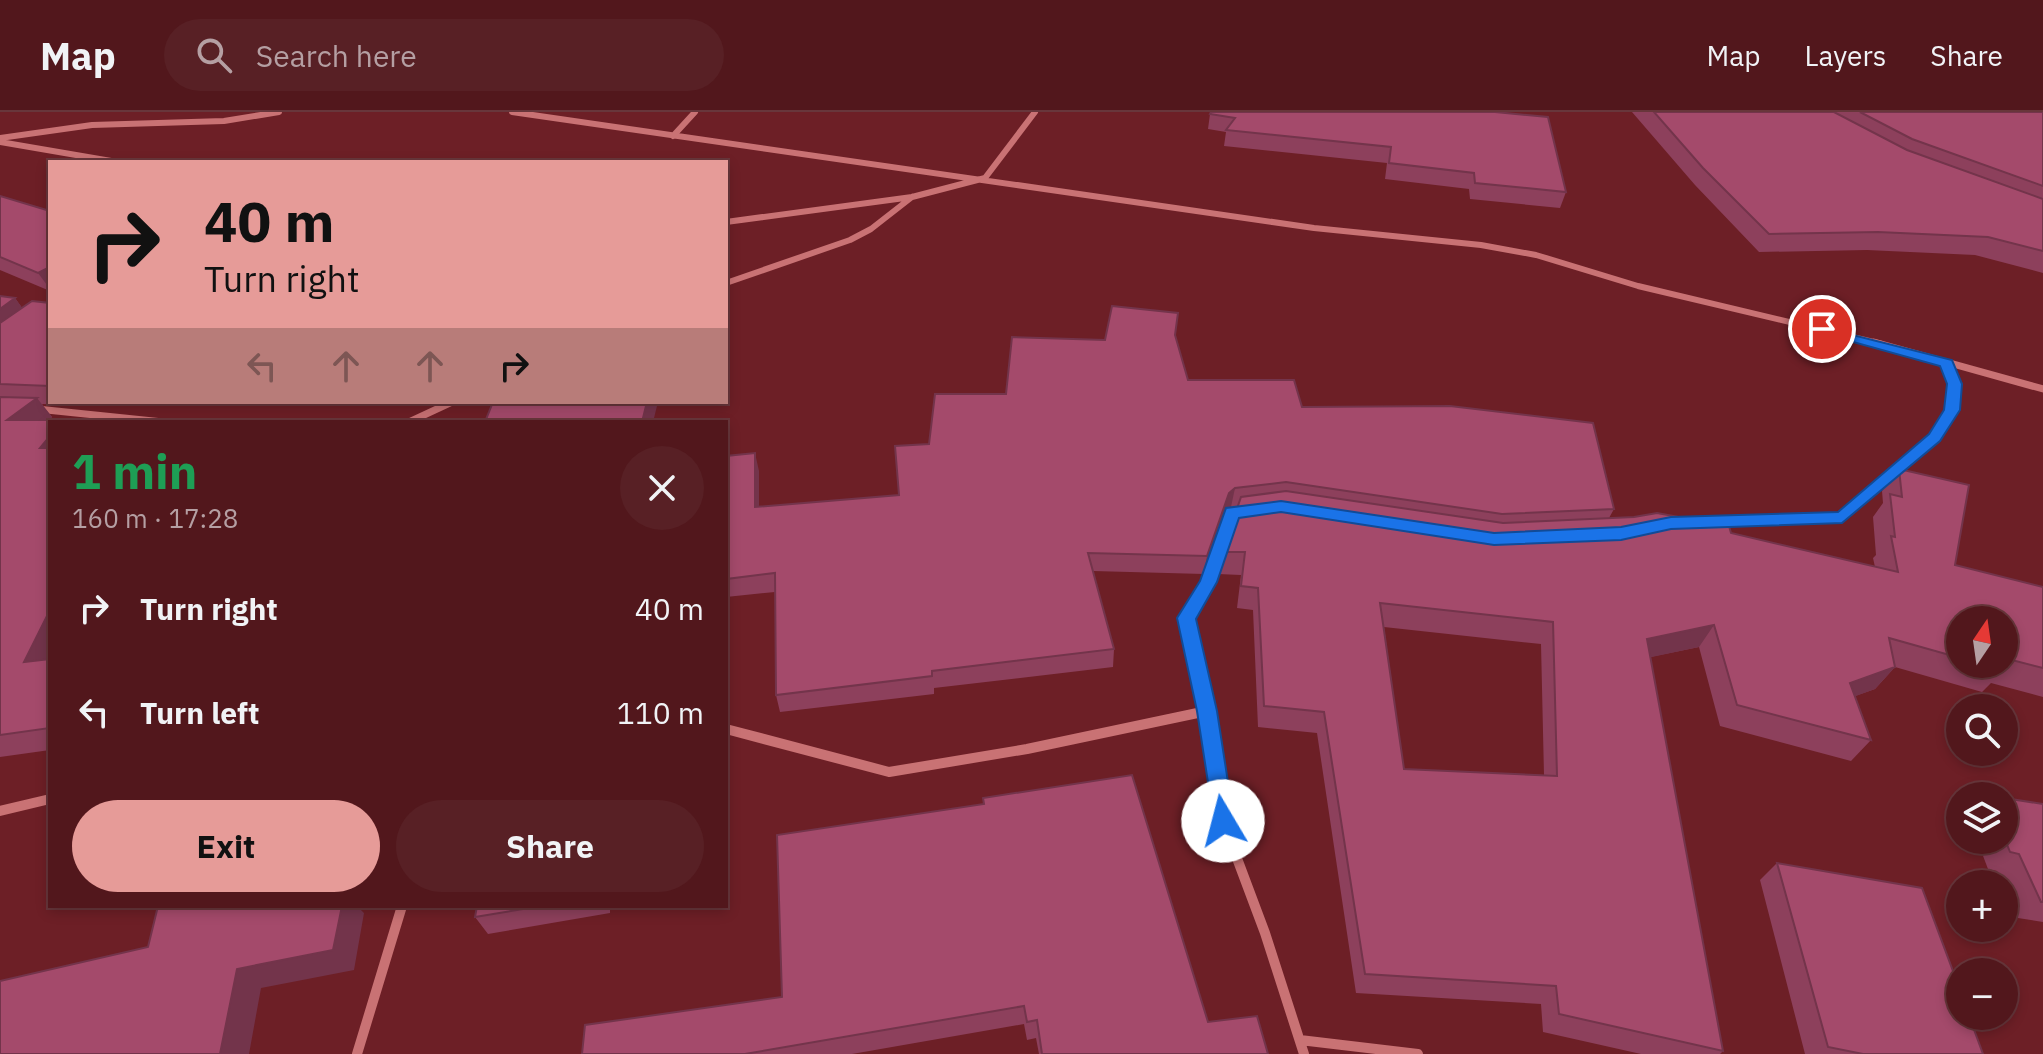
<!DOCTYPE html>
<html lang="en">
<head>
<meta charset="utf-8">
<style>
	body { margin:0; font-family:"IBM Plex Sans",sans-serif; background:#582025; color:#f1f3f6; height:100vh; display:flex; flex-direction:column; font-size:30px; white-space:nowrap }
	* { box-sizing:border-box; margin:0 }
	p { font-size:26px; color:#b59fa3 }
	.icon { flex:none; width:44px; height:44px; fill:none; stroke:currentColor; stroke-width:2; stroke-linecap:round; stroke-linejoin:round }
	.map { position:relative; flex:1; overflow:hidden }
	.panel { position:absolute; left:48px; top:308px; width:680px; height:488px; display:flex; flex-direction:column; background:#52171c; border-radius:0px; box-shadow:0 4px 12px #0003,0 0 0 2px #68363b }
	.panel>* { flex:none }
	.guide { position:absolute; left:48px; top:48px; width:680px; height:244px; border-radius:0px; box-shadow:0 4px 12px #0003,0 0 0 2px #68363b; background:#e69b98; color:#111; overflow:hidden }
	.needle { width:52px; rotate:13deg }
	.controls { position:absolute; left:1946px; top:494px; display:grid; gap:16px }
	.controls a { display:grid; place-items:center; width:72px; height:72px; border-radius:50%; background:#52171c; box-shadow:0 4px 12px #0003,0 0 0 2px #68363b; font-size:40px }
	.pin { position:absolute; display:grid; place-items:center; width:68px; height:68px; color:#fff; margin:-34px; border:4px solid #fff; border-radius:50%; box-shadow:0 2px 8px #0007 }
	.me { position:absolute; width:88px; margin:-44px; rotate:352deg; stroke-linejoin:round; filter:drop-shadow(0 0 6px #0008) }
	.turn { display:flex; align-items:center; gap:28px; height:168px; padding:0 24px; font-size:36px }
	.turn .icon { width:104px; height:104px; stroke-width:2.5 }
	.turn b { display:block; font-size:56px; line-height:68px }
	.lanes { display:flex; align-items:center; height:76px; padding:0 24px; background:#0003; justify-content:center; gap:40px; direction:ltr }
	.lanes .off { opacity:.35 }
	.round { display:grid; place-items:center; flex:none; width:84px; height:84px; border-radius:42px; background:#582025 }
	.summary { display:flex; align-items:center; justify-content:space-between; height:136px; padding:0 24px }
	h1 { font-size:48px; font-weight:800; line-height:60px; color:#1e9e55 }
	.primary-button { display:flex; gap:16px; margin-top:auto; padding:16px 24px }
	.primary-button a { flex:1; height:92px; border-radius:48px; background:#e69b98; color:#111; font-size:32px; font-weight:800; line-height:92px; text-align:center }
	.primary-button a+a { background:#582025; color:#f1f3f6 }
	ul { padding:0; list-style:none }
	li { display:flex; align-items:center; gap:24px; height:104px; padding:0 24px }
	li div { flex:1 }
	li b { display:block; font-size:30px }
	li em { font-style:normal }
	header { display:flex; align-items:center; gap:48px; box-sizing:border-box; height:112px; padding:0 40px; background:#52171c; border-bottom:2px solid #68363b }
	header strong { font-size:38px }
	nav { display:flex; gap:44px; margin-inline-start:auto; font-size:28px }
	.search { width:560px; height:72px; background:#582025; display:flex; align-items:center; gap:20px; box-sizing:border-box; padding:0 28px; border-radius:44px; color:#b59fa3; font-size:30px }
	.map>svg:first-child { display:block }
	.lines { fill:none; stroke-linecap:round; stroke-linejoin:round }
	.minor-far2 { stroke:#c97274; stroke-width:6 }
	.minor-far1 { stroke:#c97274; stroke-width:7 }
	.minor { stroke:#c97274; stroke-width:10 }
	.wall { fill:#8d405c; fill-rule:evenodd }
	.shaded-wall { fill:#73344b }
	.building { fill:#a44a6b; stroke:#73344b; stroke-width:2; fill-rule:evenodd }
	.route { fill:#1a73e8; stroke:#114b97; stroke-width:2 }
</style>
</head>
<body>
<header>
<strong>Map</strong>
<div class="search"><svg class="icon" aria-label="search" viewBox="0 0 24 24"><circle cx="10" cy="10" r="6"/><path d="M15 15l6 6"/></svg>Search here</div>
<nav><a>Map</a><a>Layers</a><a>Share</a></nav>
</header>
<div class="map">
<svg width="2043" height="942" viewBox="0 0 2043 942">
	<rect width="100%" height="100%" fill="#6d1f26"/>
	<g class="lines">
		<!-- minor-far2 -->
		<path class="minor-far2" d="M512,0l802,116 167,17 55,10 102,31 244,58
			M673,24l22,-24
			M0,26l92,-13 132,-4 55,-9
			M0,30l117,20
			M726,110l186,-25 73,-19 50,-66
			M726,171l124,-43 21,-11 41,-32"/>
		<!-- minor-far1 -->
		<path class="minor-far1" d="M1874,230l169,47
			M37,297l126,13
			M409,310l43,-20
			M1703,410l139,-5 92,-79 18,-28 3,-26 -8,-21
			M1194,538l-7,-32 21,-36 24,-69 13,-2"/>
		<!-- minor -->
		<path class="minor" d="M1194,536l29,173 42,112 39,121
			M726,617l163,43 138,-23 180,-38
			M0,699l50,-12
			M1300,928l118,14
			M357,942l45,-148"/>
	</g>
	<!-- wall -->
	<path class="wall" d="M1495,0l71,80 -6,16 -90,-9 -1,-10 -84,-10 2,-16 -163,-17 2,-14 -18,-3 2,-15z
		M1632,0h411v161l-68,-18 -108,-5 -108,2 -64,-67z
		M0,84l50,15v80l-50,-21z
		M0,184l15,2 7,10 28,-5v99h22l-5,3 -25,-1 10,13 -3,3 1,2v328l-50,7z
		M1175,223l13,45 114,27 312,102 -5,9 122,15 144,34 -2,-9 3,-3 -3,-38 10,-14 -1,-12 17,-22 56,96 88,22v110l-52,-14 -9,9 -87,-25 -20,22 -20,7 16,44 -20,21 -131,-35 -21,-79 -49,10 73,394 -3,3h-79l-98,-22 -2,-28 -185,-11 -39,-260 -59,-6 -5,-117 -16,-2 4,-33 -23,-1 4,-22 16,-46 -7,1 -5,4 -22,63 -111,-3 21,78 -1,18 -179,21v6l-154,18 -4,-17 -1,-103 -49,5v-141l33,15v36l140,-12 30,-51 77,-50 99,-54zM1960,508h44v44h-44zM1384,515l157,17 3,131 -140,-6z
		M983,686l225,224 60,32h-229l-3,-16 -9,2 -3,-16 -172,30h-270l200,-57 201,-193z
		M2004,686l39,6v118l-25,-4 -14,-31v-3h-1l-6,-13 -9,-2 -11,-29h27z
		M1777,751l206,191h-178l-45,-174z
		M477,794h133v7l-122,21 -13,-17z"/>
	<!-- shaded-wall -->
	<path class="shaded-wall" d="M50,155v22l-12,-16z
		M15,186l14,19 -29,22v-30z
		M37,286l15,19 -29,22 -16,-19z
		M647,290h11l-5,20h-11z
		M50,324v24l-10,-12z
		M755,341l4,18v54l-4,-18z
		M1235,376l-4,19 -5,4 -22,63 3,-18 22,-63z
		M50,498v57l-26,-5z
		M1714,513l-15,22 -66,14 14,-22z
		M1895,555l-20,22 -44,16 19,-22z
		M342,794h15l7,7 -10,57 -93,18 -12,66h-29l17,-85z"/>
	<!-- building -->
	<path class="building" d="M1211,0h284l53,5 18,75 -91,-9 -1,-10 -85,-10 2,-16 -165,-17 9,-12 -25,-4z
		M1654,0h180l73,38 136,49v52l-55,-14 -110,-5 -109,2 -66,-66z
		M1860,0h183v74l-131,-47z
		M0,84l50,15v56l-12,6 -38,-16z
		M0,184l15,2 -15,11z
		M32,189l18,2v83l-50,-2v-61z
		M1112,194l66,7 -3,22 13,45h106l8,27 148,-1 143,17 21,86 -112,5 -216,-32 -51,6 -6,5 -22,63 -119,-3 26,96 -182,22v5l-156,19 -1,-122 -49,6v-123l29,-3v54l144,-12 -4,-49 34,-2 6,-50h71l6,-57 93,3z
		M0,285l37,1 -30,22h58l-2,2h-13v14l-10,12h10v162l-26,52 26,-3v69l-50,7z
		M493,290h154l-5,20h-157z
		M1899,357l70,16 -14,80 88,22v81l-39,-10v-38h-44v38l-71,-20 6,29 -45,16 21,57 -134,-35 -23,-80 -67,14 76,412 -164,-37 -3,-28 -191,-12 -41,-262 -60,-6 -6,-118 -17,-2 4,-34h-23l19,-55 45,-6 217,32 131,-6 23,-4 72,13 2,7 167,39 -7,-36 4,1 -5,-43 12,3zM1380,491l173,19 4,154 -153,-7z
		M1983,552h20l1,6z
		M1132,663l76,247 49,-6 11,38h-226l-5,-34 -10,2 -3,-16 -279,48h-163l3,-29 197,-28 -5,-162 207,-31 -1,-6z
		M2004,686l39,6v98h-2l-22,-48 -9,-2 -6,-15z
		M1777,751l145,25 38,102v26h9l14,38h-120l-35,-7z
		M158,794h184l-9,44 -96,19 -17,85h-220v-73l148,-34z
		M477,794h64l-66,11z"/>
	<!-- route -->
	<path class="route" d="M1817,214l135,34 10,24 -2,26 -20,31 -98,82 -171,6 -50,11 -127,5 -213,-33 -42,6 -22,64 -21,37 21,92 17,110 -3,7 -8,3 -8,-3 -18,-117 -20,-93 23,-37 26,-73 55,-7 213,32 127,-6 50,-10 167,-5 91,-78 15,-24 3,-26 -7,-18 -123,-34z"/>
</svg>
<div class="controls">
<a><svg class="needle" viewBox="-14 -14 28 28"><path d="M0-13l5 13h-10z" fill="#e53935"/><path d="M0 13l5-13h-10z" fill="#b59fa3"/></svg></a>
<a><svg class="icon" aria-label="search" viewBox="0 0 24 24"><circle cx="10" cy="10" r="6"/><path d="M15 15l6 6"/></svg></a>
<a><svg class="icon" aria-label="layers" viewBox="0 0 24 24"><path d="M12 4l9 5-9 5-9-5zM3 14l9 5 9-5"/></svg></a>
<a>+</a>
<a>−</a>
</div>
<div class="pin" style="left:1822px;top:217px;background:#d93025"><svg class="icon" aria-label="arrive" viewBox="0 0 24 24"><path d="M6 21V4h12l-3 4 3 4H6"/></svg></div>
<svg class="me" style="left:1223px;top:709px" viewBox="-20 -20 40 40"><circle r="19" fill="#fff"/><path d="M0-13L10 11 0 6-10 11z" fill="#1a73e8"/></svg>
<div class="guide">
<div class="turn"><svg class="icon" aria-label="right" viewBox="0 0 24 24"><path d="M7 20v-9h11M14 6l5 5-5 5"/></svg><div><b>40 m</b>Turn right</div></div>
<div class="lanes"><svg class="icon off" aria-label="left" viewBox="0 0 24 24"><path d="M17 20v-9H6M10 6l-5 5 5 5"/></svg><svg class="icon off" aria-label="ahead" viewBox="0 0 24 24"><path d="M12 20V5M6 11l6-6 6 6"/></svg><svg class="icon off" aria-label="ahead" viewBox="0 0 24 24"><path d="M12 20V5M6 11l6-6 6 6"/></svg><svg class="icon" aria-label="right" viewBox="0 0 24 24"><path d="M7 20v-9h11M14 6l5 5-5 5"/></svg></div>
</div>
<section class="panel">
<div class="summary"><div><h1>1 min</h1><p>160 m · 17:28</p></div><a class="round"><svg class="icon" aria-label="close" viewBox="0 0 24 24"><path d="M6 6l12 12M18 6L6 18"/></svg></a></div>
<ul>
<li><svg class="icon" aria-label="right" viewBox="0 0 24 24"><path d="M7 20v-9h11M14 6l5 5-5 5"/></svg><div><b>Turn right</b></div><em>40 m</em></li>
<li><svg class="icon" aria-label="left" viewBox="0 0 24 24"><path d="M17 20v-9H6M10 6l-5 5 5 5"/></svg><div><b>Turn left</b></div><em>110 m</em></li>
</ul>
<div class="primary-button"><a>Exit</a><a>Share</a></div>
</section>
</div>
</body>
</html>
